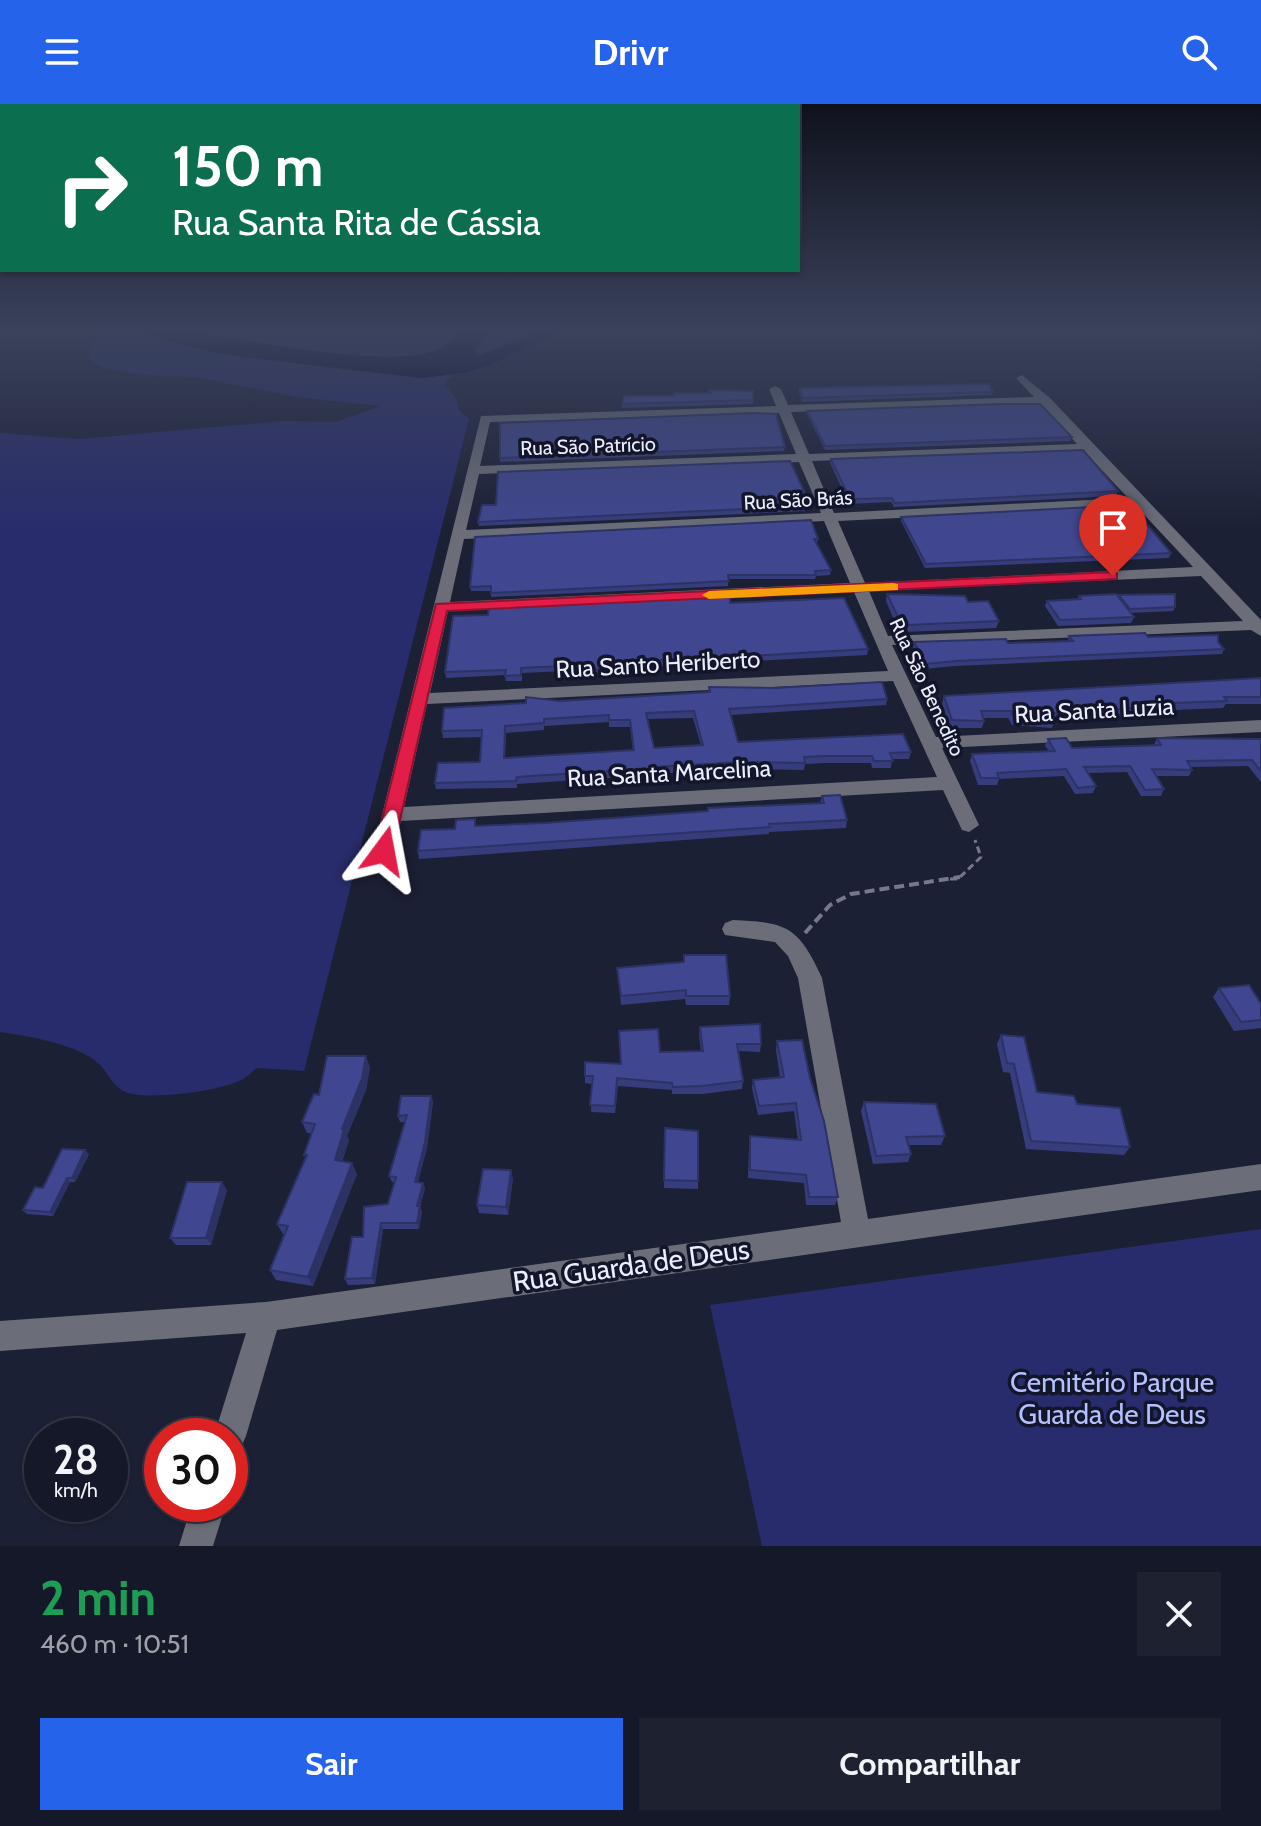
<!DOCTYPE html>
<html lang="pt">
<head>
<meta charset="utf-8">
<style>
	body { margin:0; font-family:Cabin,sans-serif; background:#1e2130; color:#f1f3f6; height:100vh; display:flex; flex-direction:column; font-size:30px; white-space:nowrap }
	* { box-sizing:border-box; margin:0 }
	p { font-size:26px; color:#9da0a8 }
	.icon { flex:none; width:44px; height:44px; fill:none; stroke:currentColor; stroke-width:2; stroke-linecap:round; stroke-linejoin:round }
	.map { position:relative; height:1442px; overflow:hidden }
	.details { display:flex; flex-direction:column; background:#151828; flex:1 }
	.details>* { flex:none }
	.top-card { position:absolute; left:0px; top:0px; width:800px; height:168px; box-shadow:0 2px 6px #0004,0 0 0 2px #343745; background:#0b6e4f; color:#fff; overflow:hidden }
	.speed { position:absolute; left:24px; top:1314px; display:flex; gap:16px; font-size:40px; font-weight:700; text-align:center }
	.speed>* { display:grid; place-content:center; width:104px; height:104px; border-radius:50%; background:#151828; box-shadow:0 2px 6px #0004,0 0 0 2px #343745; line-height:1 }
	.speed small { font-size:20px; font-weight:400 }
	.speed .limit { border:12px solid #d22; background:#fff; color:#111 }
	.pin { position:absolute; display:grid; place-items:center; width:68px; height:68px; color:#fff; margin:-82px -34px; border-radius:50% 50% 50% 0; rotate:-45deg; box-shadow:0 0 8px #0007 }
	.pin .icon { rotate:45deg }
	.me { position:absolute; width:88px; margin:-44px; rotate:13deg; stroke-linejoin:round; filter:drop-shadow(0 0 6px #0008) }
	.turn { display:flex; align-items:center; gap:28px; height:168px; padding:0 40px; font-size:36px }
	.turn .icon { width:104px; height:104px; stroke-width:2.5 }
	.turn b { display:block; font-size:56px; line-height:68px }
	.round { display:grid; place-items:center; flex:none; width:84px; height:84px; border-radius:0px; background:#1e2130 }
	.overview { display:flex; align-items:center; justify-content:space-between; height:136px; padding:0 40px }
	h1 { font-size:48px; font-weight:700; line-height:60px; color:#1e9e55 }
	.action { display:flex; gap:16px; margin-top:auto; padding:16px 40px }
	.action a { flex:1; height:92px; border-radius:0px; background:#2563eb; color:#fff; font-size:32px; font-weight:700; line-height:92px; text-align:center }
	.action a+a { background:#1e2130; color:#f1f3f6 }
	header { display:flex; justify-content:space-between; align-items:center; height:104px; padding:0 40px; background:#2563eb; color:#fff; font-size:36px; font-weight:700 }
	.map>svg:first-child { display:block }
	.green { fill:#292c6c }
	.water { fill:#06002f }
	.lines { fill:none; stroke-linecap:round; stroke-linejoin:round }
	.path-far1 { stroke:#75798b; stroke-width:3; stroke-dasharray:7 4; stroke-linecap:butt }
	.path { stroke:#75798b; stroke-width:4; stroke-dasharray:10 5; stroke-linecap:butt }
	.minor { fill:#6b6e79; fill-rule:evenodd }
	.wall { fill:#373d7c; fill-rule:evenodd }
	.shaded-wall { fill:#2d3265 }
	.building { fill:#404790; stroke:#2d3265; stroke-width:2; fill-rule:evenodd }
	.route { fill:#e11d48; stroke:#92132f; stroke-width:2 }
	.slow { fill:#f59e0b }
	.labels { text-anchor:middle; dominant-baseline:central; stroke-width:7; stroke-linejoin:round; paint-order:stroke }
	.far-street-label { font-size:20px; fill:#eaeefc; stroke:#13162b }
	.street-label { font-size:24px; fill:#eaeefc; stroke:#13162b }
	.near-street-label { font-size:28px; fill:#eaeefc; stroke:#13162b }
	.near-park-label { font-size:28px; fill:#b4bffe; stroke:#13162b }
</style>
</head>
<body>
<header><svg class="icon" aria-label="menu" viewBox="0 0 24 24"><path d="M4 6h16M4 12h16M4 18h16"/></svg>Drivr<svg class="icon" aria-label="search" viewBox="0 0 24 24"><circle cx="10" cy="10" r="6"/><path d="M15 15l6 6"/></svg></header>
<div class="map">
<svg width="1261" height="1442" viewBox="0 0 1261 1442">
	<rect width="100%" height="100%" fill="#1c2035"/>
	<!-- green -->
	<path class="green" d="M109,225h27l26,11 59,14 119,15 82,9 41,-5 -16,6 -2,6 11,13 3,12 10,9 -165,652 -47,-3c-5,3 -9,8 -14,11 -20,12 -93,21 -115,14 -16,-6 -18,-19 -30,-30 -21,-19 -70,-27 -98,-31v-599l79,6 204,-18 53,1 45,-16 -84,-9 -101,-20 -40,-1 -50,-7 -15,-8 -2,-14z
		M187,225h275c-8,10 -17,18 -29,23 -47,16 -176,-11 -229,-18z
		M490,225h55l-29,14 -41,12 1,-7z
		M1261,1125v317h-499l-52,-241z"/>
	<!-- water -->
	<path class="water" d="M136,225h51l17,5c57,8 170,32 223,19 14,-3 26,-12 35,-24h28l-14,19 -1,7 3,1 67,-27h21l-76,36 -27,8 -41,5 -201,-24 -59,-14z"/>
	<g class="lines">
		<!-- path-far1 -->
		<path class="path-far1" d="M950,775h8l23,-22 -6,-17"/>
		<!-- path -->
		<path class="path" d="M805,829l25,-28 21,-11 109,-17"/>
		<!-- minor -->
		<path class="minor" d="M1022,271l28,23 211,222v16l-10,-6 -359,15 44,92 325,-17v12l-319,16 37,77 -10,7 -7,-2 -19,-40 -542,31 -10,35h-14l-3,-5 8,-36 99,-399 295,-10 -7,-17 6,-3 6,3 7,16 246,-8 -18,-19zM1040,300l37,40 -268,10 -18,-42zM779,309l17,41 -316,12 10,-44zM1084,347l44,47 -294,15 -22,-52zM799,358l22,51 -355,17 13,-56zM1136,402l57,61 -328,16 -27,-62zM824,417l26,62 -400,19 14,-63zM1201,472l42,45 -355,15 -19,-45zM854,488l34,79 -458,22 18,-82zM893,577l44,96 -533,30 23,-103z
			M733,816c55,2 66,8 89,58l46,241 393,-55v26l-984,140 -31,106 -5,11 -11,5v-16h-16l32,-103 -246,18v-30l266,-19 575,-80 -43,-244 -10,-22 -13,-14 -50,-7 -3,-6 3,-6z
			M192,1400h34l-13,42h-34z"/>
	</g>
	<!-- wall -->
	<path class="wall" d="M799,284l194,4 -1,3 -190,7 -3,-10z
		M753,287v13l-131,4v-4l52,-8z
		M807,307l265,26 -2,4 -245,9 -18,-36z
		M785,343l-1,4 -284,11v-4z
		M831,355l287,32 -2,5 -222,11 -3,-5 -42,2 -19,-41z
		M809,398l-1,4h-3v5l-326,15 -1,-4z
		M901,413l270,36 -2,5 -244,10 -24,-47z
		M818,435l-1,4 14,27 -1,5 -14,1 -1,3h-87v7l-237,11v-6h-20l-1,-4z
		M887,490l81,8 31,19 -3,7 -91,4 -4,-7h-5l-10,-24z
		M1119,491l56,12 -2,4 -43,2 4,4 -3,6 -73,3 -13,-20 2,-5 31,-2 1,-3 39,1z
		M730,499l138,46 -1,6 -151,8 -1,5 -57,-2 -58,3 1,6h-15v-5l-64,3v8h-16l-1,-6 -59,3 -1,-6z
		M1069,532l79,1 70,5 6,7 -2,5 -267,12 -31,3 -11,-22 1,-5 94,1 60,-2z
		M1261,574v26h-35l-3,4 -74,3 -2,4 -92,5 -3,8 -40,-3 -4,-7h-25l1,3 -2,7h-32l-8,-24 2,-8z
		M709,583l178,12 -1,6 -155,10 7,27 173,10 -2,7h-17l-1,9h-19l-1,-5h-47l-19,1 -1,6 -65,-1 -83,5v8l-17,1 -1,-7 -121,8v4l-81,1 -1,-6 45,-21 2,-25 -39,1 -1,-7 118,-30 148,-8zM693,614l8,27 -47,3 -6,-29zM609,618v5h21l3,23 -128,8 1,-25 38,-3v-4z
		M1157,634l104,1v43l-13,-16 -57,1 1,3 -3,6h-33l8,13 -3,7h-20l-14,-24 -39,1 8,13 -3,7 -18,1 -11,-18 -65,3 -2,6h-19l-8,-24 2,-7 77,-3 -4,-5 3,-7 24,9 82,-3z
		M822,692l25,24 -1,8 -77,4v2l-350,25 -1,-8 57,-32 1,7 69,-3 275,-20z
		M684,851l46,41 -1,9h-43l-1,-6 -64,6 -4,-37 67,-6z
		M1219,884l42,16v24l-27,3 -21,-34z
		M700,923l61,17 -1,8 -21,-1 4,30 -1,8 -40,5h-30v-4l-54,-4 -3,27 -24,-1 1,-28 -7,-1v-7l75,-24 41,-1 -2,-16z
		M1001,931l36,57 40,12 53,43 -6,8 -98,-6 -16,-76 -7,-1 -6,-28z
		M777,937l33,37 28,119 -3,8h-29l-2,-22 -56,-5 1,-34 1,-8 48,4 -4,-29 -36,4 -6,-27 1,-8 27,-3 -4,-27z
		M370,963l-4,23 -19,46 2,4 -7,22 15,12 -44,112 -37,-6 -6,-10 15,-36h-2l-6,-10 29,-66 -2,-3 7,-22h-4l-5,-11z
		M431,992l2,6 -6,46 -9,34 7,6 -5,19 2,5 -3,17h-36l-8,55 -27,1 -3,-6 18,-42 25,-33 6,-22h-2l-3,-6 17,-54h-6l-2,-6z
		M864,998l81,34 -4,9h-32l2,9 -3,8 -35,2 -12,-53z
		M665,1024l33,53v8l-34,-1z
		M89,1050l-14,28h-5l-17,34 -26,-2 -4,-4 20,-22z
		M513,1074l-5,37 -29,-2 -2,-8z
		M227,1086l-16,55h-35l-6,-7z"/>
	<!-- shaded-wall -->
	<path class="shaded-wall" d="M366,952l4,11 -4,23 -19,46 2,4 -10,31 -4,-11 7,-31z
		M431,992l2,6 -6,46 -11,40 -1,-6z
		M85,1046l4,4 -14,28 -3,-4z
		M352,1059l5,11 -44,112 -5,-9z
		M511,1066l2,8 -5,37 -2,-8z
		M67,1074l3,4 -17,34 -3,-4z
		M222,1078l5,8 -16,55 -5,-7z
		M423,1079l2,5 -5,19 2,5 -3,17 -2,-6v-17z
		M381,1119l2,6 -8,55 -3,-6z"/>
	<!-- building -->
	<path class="building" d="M989,280l4,8 -190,6 -4,-10z
		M709,286l44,1v9l-131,4 2,-8h50v-3h36z
		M1001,300h39l32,33 -247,9 -18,-35z
		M754,309l22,1 9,33 -285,11v-35z
		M1083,346l35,41 -223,12 -3,-5 -42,1 -19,-40z
		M790,357l19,41h-5l1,4 -327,16 4,-17h14l2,-33z
		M1131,401l40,48 -245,11 -25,-47z
		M811,416l7,19h-4l17,31 -16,1 1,4h-88l1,6 -238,12v-7l-21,1 5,-50z
		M887,490l78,2 3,6 20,-1 11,20 -92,4 -4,-8h-5z
		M1116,490l18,23 -74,3 -13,-19 34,-2 -2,-3z
		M1175,490v13l-45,2 -11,-14z
		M730,492v7l114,-5 24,51 -153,9 1,4 -58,-2 -58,3v6l-14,1 -1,-5 -64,3v7l-16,1 1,-6 -61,2 8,-56 35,-1 1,-8z
		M1145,529l3,4 70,-2v7l6,7 -268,12 -30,3 -12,-22 92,-3 2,4 65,-2 -4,-5z
		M1261,574v19h-37l3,4 -79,3 3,3 -98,6 -2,2 4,5 -41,-2 -3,-7h-30l3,10 -32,-1 -8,-24z
		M882,578l5,17 -158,10 9,33 165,-8 8,18 -21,1 3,8h-19l-2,-5h-46l-22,1 1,6 -65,-1 -85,5 1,8 -17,1 -1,-7 -121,8 -1,4 -81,2 3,-20 42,-1 2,-32 -40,1 2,-23 82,-5v-6l34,4 150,-9 -1,-5 65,1zM694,607l9,34 -49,3 -8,-35zM609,611v5h21l4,30 -130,8 1,-32 39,-3v-4z
		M1066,634l6,10 89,-3 -4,-7 104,1v32l-9,-11 -65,1 5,9 -40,-1 12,20 -19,1 -15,-24 -46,1 12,19 -18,2 -12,-19 -69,4 2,5h-18l-9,-24 83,-3 -7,-12z
		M840,691l7,25 -78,4 1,3 -352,24 3,-21 34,-1 1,-9 19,-1v7l70,-3 163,-12v-3l116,-5 -2,-7z
		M684,851h42l4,41h-44v-6l-65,6 -4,-28 67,-6z
		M1249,881l12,19v16l-20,2 -22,-34z
		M760,920l1,20h-24l6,37 -41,5 -29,1 -1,-4 -55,-5 -2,28 -25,-1 3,-29h-8v-14l36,2 -2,-33 39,-2 2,23 43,-1 -3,-24z
		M1001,931l23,2 13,55 37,4 3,8 43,4 10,39 -99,-6 -17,-77 -7,-1z
		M802,936l8,38 14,43 14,76h-29l-3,-22 -56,-5v-34l51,4 -5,-37 -37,3 -6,-26 31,-3 -7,-36z
		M327,952h39l-4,22 -20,51h2l-9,31 17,3 -44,114 -38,-7 18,-44 -11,-2 30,-69h-3l11,-31 -13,-2 12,-28 5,1z
		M401,992h30l-6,46 -10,40 8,1 -6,23h3l-3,17h-36l-9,55 -27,1 7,-42h11l1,-30 24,-3 8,-27 -7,-1 18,-61 -9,1z
		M864,998l72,2 9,32 -39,1 5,17 -35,2z
		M665,1024l33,3v50l-34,-1z
		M62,1045l23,1 -13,28h-5l-17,34 -27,-2 12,-23 8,1z
		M483,1065l28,1 -5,37 -29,-2z
		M187,1078h35l-16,56h-36z"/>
	<!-- sky -->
	<linearGradient id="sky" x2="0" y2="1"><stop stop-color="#0f121d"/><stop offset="0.53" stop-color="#3a425c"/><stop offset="1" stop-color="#3a425c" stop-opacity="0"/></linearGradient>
	<rect width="1261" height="427" fill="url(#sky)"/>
	<!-- route -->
	<path class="route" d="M1113,468l4,1v6l-670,32 -54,240 -9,7 -10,-7 62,-247z"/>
	<!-- slow -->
	<path class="slow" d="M893,479l5,1v6l-189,9 -7,-4 7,-4z"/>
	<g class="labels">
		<!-- far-street labels -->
		<g class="far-street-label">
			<text transform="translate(588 342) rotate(-2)">Rua São Patrício</text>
			<text transform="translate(798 396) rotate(-3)">Rua São Brás</text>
			<text transform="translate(927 583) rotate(65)">Rua São Benedito</text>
		</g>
		<!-- street labels -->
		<g class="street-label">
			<text transform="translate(658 560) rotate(-3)">Rua Santo Heriberto</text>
			<text transform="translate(1094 606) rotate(-3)">Rua Santa Luzia</text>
			<text transform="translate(669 669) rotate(-3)">Rua Santa Marcelina</text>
		</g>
		<!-- near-street labels -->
		<g class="near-street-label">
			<text transform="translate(631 1161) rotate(-8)">Rua Guarda de Deus</text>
		</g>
		<!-- near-park labels -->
		<g class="near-park-label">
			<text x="1112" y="1278">Cemitério Parque<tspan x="1112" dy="32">Guarda de Deus</tspan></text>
		</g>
	</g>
</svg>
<div class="speed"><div>28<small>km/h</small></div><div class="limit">30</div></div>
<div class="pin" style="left:1113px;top:472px;background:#d93025"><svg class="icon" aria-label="arrive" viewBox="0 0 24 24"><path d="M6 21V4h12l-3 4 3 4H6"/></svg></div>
<svg class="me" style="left:384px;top:747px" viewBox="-20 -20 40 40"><path d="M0-17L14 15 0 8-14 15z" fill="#e11d48" stroke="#fff" stroke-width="4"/></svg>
<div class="top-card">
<div class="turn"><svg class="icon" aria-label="right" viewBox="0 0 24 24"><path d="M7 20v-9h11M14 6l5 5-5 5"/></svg><div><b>150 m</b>Rua Santa Rita de Cássia</div></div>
</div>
</div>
<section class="details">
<div class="overview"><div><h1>2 min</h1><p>460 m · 10:51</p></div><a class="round"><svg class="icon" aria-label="close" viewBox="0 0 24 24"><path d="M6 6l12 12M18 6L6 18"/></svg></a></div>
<div class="action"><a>Sair</a><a>Compartilhar</a></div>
</section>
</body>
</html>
